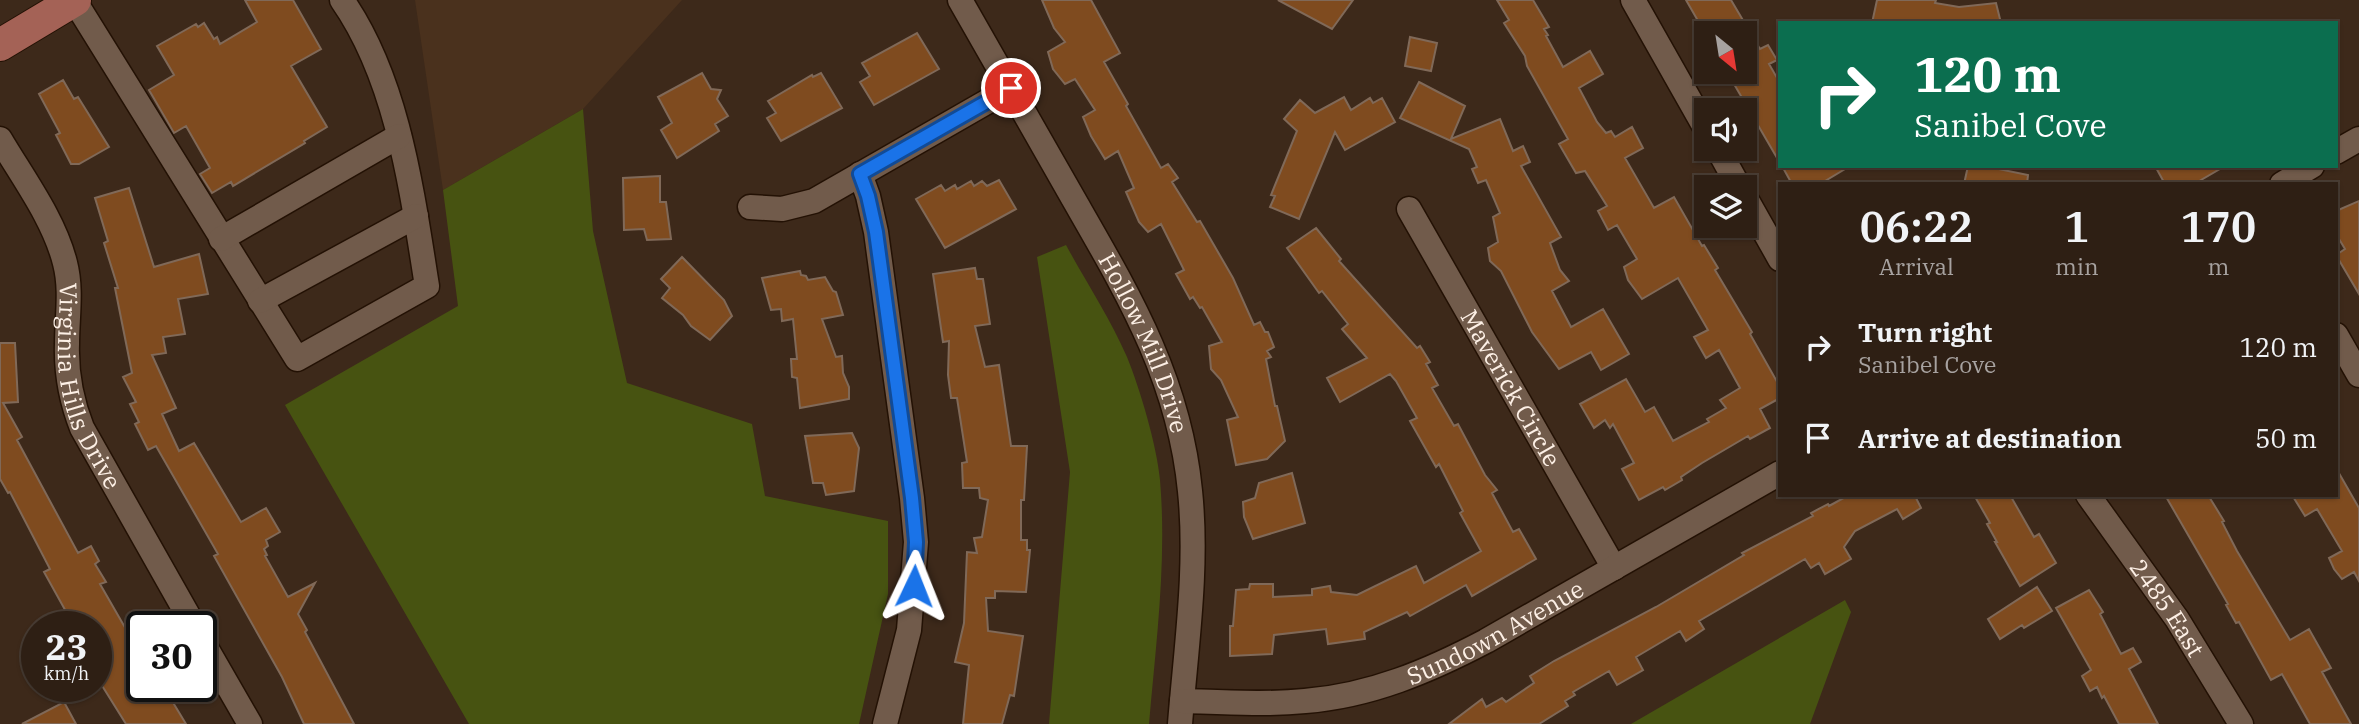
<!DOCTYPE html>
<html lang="en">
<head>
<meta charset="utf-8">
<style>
	body { margin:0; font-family:"IBM Plex Serif",serif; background:#3a2c22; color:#f1f3f6; height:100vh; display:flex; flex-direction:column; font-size:26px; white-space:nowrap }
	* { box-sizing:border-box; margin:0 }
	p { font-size:23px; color:#a7a2a0 }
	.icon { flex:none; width:38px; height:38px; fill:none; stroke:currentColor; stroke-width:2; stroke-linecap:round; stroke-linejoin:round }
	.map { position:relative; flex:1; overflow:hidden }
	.sheet { position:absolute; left:1778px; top:182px; width:560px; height:315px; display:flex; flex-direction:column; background:#2e1f14; border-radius:0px; box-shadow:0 2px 5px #0004,0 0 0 2px #493d34 }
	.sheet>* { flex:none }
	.guide { position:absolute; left:1778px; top:21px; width:560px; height:147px; border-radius:0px; box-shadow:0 2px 5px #0004,0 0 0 2px #493d34; background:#0b6e4f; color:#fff; overflow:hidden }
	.needle { width:46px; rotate:150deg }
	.fabs { position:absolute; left:1694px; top:21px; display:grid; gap:14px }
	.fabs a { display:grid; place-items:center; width:63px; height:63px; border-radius:0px; background:#2e1f14; box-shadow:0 2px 5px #0004,0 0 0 2px #493d34; font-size:35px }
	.speed { position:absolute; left:21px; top:611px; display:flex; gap:14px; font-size:35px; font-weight:700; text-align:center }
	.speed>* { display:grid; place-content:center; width:91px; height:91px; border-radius:50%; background:#2e1f14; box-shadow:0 2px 5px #0004,0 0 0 2px #493d34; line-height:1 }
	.speed small { font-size:18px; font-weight:400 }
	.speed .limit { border:4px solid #111; border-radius:10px; background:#fff; color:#111 }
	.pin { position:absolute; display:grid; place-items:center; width:60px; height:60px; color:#fff; margin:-30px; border:4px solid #fff; border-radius:50%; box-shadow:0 2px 7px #0007 }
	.me { position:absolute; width:77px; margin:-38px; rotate:2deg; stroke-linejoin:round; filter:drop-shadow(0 0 5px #0008) }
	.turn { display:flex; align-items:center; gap:24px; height:147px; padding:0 21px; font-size:32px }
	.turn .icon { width:91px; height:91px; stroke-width:2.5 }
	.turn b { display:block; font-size:49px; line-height:60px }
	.eta { display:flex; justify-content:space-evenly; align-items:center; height:119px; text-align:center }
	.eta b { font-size:42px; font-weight:600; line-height:49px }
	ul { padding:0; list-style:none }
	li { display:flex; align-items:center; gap:21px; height:91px; padding:0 21px }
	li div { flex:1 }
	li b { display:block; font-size:26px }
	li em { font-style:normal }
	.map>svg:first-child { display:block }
	.built { fill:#4a311d }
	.green { fill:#475311 }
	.building { fill:#7f4b1f; stroke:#806958; stroke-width:2 }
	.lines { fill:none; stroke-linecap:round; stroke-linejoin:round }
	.minor-casing { stroke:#231104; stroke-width:27 }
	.major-casing { stroke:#231104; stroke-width:34 }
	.minor { stroke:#715b4b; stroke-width:24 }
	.major { stroke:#a46256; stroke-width:32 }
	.route-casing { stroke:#114b97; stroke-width:18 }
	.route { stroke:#1a73e8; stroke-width:12 }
	.labels { text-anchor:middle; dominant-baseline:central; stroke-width:7; stroke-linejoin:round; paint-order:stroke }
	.street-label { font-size:24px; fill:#fdf0e6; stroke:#3d291a }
</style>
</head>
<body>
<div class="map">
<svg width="2359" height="724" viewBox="0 0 2359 724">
	<rect width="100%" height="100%" fill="#3d291a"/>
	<!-- built -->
	<path class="built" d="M415,0h267l-99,109 -140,81z"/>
	<!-- green -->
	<path class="green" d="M583,109l10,122 34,152 125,41 13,72 123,25v73l-29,130h-390l-184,-319 173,-99 -15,-116z
		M1066,245c20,37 44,73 61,112 13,32 30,89 33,123 7,81 -4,163 -11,244h-100l21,-252 -33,-215z
		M1845,600l6,12 -41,112h-179z"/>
	<!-- building -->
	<path class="building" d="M245,0h48l28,49 -30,17 36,61 -23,14 1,2 -72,43 -2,-4 -19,11 -12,-19 10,-6 -24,-42 -12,7 -25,-43 25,-15 -17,-29 39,-22 2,3 6,-4 10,16 3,-2 3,7 37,-22z
		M1042,0h49l29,53 -16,9 24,42 -2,2 35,62 7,-4 10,14 -6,4 25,40 3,-1 33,57 21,47 6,-3 5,10h3l6,15 -7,4 4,6 -5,2 9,47h2l8,35 -18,18 -31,6 -9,-45 11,-3 -17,-37 -10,-11 -2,-23 13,-4 -20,-35 -2,1 -7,-11 -3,2 -14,-25 8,-4 -23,-46 -13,8 -9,-10 -13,-30 8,-4 -16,-37 -13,8 -14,-23 -8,-19 12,-7 -20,-31 -10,5 -12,-15 -5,-17 17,-10 -11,-14z
		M1278,0h75l-21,29z
		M1497,0h36l16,27 -5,2 4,6 -2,1 17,31 27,-16 13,23 -24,14 18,34 9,11 5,-2 4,6 17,-10 11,21 -18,10 29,50 20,-11 28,49 2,-1 14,23 -3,2 37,62 -2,2 30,53v11l-20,11 10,19 -20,11 -2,-3 -46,27 -21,14 1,3 -17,10 -2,-3 -24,13 -17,-31 12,-6 -21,-39 -3,4 -5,-8 -11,8 -14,-24 46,-25 19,33 9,-5 19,34 36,-19 -2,-3 19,-11 -6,-8 20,-12 -21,-38 -13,8 -12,-21 14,-7 -30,-52 -36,21 -14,-19 -4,-13 13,-8 -20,-34 -9,5 -10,-19 9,-5 -22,-35 -9,2 -17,-29 9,-5 -41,-73 -2,-10 -21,-33 5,-3z
		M1686,0h45l29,49 8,-4 9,15 -8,4 11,19v80l-53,-91h18v-39h-40z
		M1877,0h59l-1,3 24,4 37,-4 5,20h-129z
		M917,33l22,36 -65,36 -14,-23 10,-6 -8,-13z
		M1410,37l27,6 -6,28 -26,-5z
		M702,73l9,16 10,1 -4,9 11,17 -13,8 4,7 -42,27 -16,-28 11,-7 -14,-26z
		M821,73l21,35 -61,33 -14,-23 9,-5 -8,-12 44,-26 1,2z
		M63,80l11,19 4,-2 31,50 -30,17h-8l-15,-29 4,-2 -21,-39z
		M1419,82l46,24 -14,33 49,-20 13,32 10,-5 7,16 -9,4 40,71 -11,6 10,27 9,11 -17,10 19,36 32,-18 26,45 -28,16 -10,-18 -32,17 -27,-37 -31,-61 -11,-10 -2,-13 10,-6 -5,-25 7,-4 -14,-33 -8,3 -6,-14 5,-2 -8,-18 -69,-31z
		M1344,97l7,13 19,-12 3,5 9,-5 13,24 -50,28 -10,-18 -36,87 -29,-12 5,-11 -4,-1 26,-64 -13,-12 16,-19 15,13z
		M1782,166h68l-30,18h-28z
		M1968,166h16l44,9 -1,9h-63z
		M2155,166h70l-31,18h-29z
		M660,176v26h6l5,37 -24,1 -3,-11 -20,1 -1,-52z
		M999,180l17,29 -71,39 -29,-49 25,-14 4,6 10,-6 2,4 14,-8 3,5 8,-5 5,5z
		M129,188l25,79 45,-13 9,40 -30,5 7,35 -22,3 3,16 -14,2 24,53 -14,6 17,37 15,-8 47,79 25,-14 14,24 -14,8 2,6 -4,3 3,6 -2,1 23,41 27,-14 -17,31 9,16 -2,2 49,92h-50l-22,-47 -68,-121 4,-2 -62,-108 -8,4 -13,-26 4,-2 -9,-18 6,-2 -13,-25 9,-4 -17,-85h3l-14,-45 4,-2 -13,-43z
		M2359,201v93l-23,-39 9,-6 -9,-15v-23z
		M1316,228l25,31 -2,2 78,87 3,-2 10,16 -4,2 12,21 -6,3 22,38 4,-2 27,51 12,15 -5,3 21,39 6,-3 17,30 -64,37 -6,-11 -56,31 -3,-4 -43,20 1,7 -37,5 -2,-15 -52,6 -2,19 -42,2v-30h3l3,-36 13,-1 1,-5h23v13l39,-2v-6l18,-3 1,6 26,3 59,-29 8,17 57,-32 -21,-38 3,-2 -24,-47 -3,3 -26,-46 7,-3 -21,-37 -6,-7 -50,28 -13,-24 40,-20 -25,-29 6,-5 -26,-33 -3,2 -32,-45z
		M682,257l42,43 8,16 -22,24 -19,-14 -8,-11 -21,-17 8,-10 -9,-9z
		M975,268l2,11h6l7,45 -15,2 10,41 14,-2 12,81h16l-3,54h-3v40h6v10h3l-4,42 -31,-1v7h-9l2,33 35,5 -9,60 -4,-1 -8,29h-39l6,-59 -14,-3 9,-39 3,-71 10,1 -3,-15 8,-1 6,-37 -8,-2 -1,-10h-16l-1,-25 5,-1 -10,-64h-6l-3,-23 1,-34 -6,1 -10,-68z
		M800,271l1,4 5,1 2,4 17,-3 8,14 3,1 7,23 -21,4 14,38 6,-1 1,17 6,14v12l-49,9 -3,-30 -5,-1 -1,-18h6l-4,-40 -11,2 -1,-12 -10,1 -9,-32z
		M0,343h15l3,59 -15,1 19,34 -5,3 61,113 13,-7 8,15 -4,3 11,18 -6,2 42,73v29h21l23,38h-60l-30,-48v-9l8,-5 -8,-13v-23h-22l-30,-54 6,-3 -40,-77 -2,1 -8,-14z
		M852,433l7,15 -5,43 -28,4 -3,-12h-10l-8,-47z
		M2336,468l23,40v73l-5,-9 -12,7 -8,-10 -5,-11 13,-7 -25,-42 -12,7 -13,-21h44z
		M1292,473l13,50 -52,16 -9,-22 -1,-15 12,-4 4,-15z
		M1849,495h73l-6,3 5,10 -18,11 -6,-10 -42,22 -11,16 7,12 -26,15 -6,-11 -8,5 -6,-9 -106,62 5,8 -18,12 -6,-10 -44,26 7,13 -26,15 -8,-14 -36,21 2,3 -10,6 3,5 -29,18h-90l33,-25 4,8 16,-9 4,4 28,-19 -4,-7 24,-15 102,-54 88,-52 -2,-2 71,-37 -2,-3 17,-9 1,2z
		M1974,495h36l24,42 5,-3 17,29 -36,23 -25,-44h2l-10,-18 3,-1z
		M2165,495h43l16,26 -2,1 15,29 53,89 19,-11 22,39 -9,4 29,52h-41l-28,-50 -11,6 -32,-58 -3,1 -10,-18 2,-1z
		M2037,587l15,24 -28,17 -2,-3 -22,14 -12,-20z
		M2089,590l14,22 -3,2 21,40 12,-6 8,14 -12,7 29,55h-39l-15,-28 -2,2 -5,-11 -7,4 -8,-15 9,-6 -35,-62z
		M64,702l12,22h-54z"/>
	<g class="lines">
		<!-- minor casing -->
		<g class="minor-casing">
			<g id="minor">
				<path d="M74,0l223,359 130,-73c-15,-94 -29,-206 -85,-286"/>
				<path id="s1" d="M960,0c38,66 76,132 113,198 55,96 106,180 117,293 8,77 -4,156 -10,233"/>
				<path d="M1633,0l73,129"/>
				<path id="s2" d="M0,139c23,39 54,80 65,124 7,27 2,54 2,81 -1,30 4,56 15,84l112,198"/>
				<path d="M1718,149l21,38"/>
				<path d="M2336,152l23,-13"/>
				<path d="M860,174l8,22 8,36 36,266 4,44 -7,88 -24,94"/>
				<path d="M2282,184l30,-18"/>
				<path d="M1745,197l35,62"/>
				<path d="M750,207l32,2 32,-8 197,-113"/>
				<path id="s3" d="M1409,209l205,359"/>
				<path d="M221,239l178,-103"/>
				<path d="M260,301l156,-85"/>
				<path d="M2336,335l23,40"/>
				<path id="s4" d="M2088,495l89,124 64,105"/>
				<path d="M201,639l49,85"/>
				<path id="s5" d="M1182,701c41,1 82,4 123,0 65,-5 124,-30 181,-60l294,-168"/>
			</g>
		</g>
		<!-- major casing -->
		<g class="major-casing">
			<path id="major" d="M0,45l75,-45"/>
		</g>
		<!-- minor -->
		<use href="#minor" class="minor"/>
		<!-- major -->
		<use href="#major" class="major"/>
	</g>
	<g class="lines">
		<!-- route casing -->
		<g class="route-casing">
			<path id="route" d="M914,586l2,-44 -4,-44 -36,-266 -8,-36 -8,-22 151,-86"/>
		</g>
		<!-- route -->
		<use href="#route" class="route"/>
	</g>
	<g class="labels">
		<!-- street labels -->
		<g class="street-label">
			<text stroke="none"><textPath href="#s1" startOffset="390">Hollow Mill Drive</textPath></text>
			<text stroke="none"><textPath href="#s2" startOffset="268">Virginia Hills Drive</textPath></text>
			<text stroke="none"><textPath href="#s3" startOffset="206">Maverick Circle</textPath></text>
			<text stroke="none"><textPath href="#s4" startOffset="138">2485 East</textPath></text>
			<text stroke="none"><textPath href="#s5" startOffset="327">Sundown Avenue</textPath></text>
		</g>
	</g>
</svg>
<div class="fabs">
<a><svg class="needle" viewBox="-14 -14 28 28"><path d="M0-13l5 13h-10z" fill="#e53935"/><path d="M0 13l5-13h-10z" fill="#a7a2a0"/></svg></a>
<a><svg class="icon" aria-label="sound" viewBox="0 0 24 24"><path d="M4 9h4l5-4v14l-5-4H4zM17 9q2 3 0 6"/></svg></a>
<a><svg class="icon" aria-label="layers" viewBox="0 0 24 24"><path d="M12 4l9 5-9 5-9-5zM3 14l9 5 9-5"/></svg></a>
</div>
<div class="speed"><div>23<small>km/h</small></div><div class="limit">30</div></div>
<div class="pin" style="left:1011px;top:88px;background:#d93025"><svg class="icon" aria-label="arrive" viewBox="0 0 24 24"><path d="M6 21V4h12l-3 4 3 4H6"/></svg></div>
<svg class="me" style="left:914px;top:586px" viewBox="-20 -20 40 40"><path d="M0-17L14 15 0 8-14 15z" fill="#1a73e8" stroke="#fff" stroke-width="4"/></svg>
<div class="guide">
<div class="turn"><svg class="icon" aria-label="right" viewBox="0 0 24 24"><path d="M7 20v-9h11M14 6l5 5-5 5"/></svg><div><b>120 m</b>Sanibel Cove</div></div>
</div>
<section class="sheet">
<div class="eta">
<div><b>06:22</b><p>Arrival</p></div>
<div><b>1</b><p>min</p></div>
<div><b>170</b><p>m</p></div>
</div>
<ul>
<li><svg class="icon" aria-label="right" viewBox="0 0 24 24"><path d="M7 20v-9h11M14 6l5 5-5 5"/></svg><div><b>Turn right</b><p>Sanibel Cove</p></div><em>120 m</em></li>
<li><svg class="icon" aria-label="arrive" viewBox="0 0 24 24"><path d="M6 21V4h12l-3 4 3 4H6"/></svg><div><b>Arrive at destination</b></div><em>50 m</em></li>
</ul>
</section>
</div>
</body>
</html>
